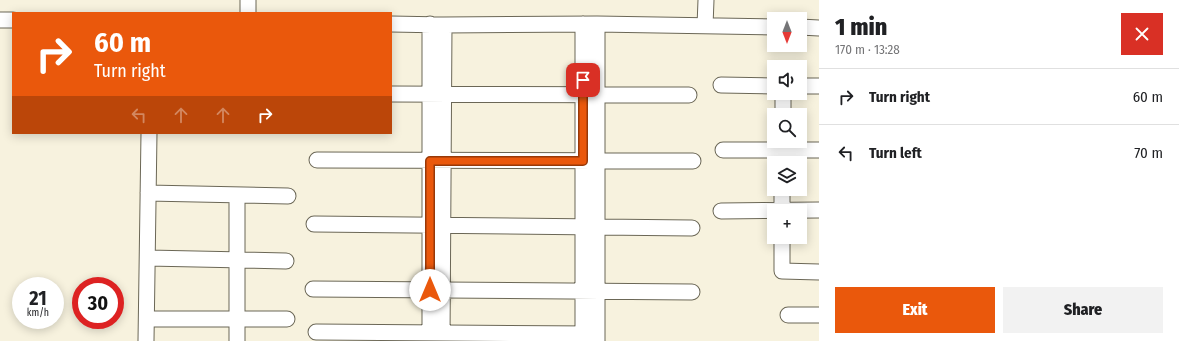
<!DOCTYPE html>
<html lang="en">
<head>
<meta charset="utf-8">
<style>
	body { margin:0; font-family:"Fira Sans Condensed",sans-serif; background:#f2f2f2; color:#202124; height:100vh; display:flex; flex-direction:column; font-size:15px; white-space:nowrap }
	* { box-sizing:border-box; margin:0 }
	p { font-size:13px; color:#757577 }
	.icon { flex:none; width:22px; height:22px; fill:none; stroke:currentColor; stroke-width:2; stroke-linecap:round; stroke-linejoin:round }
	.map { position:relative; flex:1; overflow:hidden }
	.details { display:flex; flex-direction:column; background:#fff; width:360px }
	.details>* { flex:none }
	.banner { position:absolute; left:12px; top:12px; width:380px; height:122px; border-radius:0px; box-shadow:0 2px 10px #0003; background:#ea580c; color:#fff; overflow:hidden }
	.needle { width:26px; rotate:180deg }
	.fabs { position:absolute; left:767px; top:12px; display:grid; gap:8px }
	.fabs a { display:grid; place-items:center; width:40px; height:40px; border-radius:0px; background:#fff; box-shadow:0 2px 10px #0003; font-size:20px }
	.speed { position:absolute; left:12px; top:277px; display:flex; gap:8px; font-size:20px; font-weight:700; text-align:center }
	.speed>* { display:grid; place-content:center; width:52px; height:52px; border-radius:50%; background:#fff; box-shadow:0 2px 10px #0003; line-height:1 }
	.speed small { font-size:10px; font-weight:400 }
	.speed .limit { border:6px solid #d22; background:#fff; color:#111 }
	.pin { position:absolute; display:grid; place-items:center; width:34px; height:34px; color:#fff; margin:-17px; border-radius:8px; box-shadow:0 2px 6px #0006 }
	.me { position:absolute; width:44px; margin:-22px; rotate:0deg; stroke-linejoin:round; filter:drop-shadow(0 0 3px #0008) }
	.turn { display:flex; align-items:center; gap:14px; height:84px; padding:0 16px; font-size:18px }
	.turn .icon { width:52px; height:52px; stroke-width:2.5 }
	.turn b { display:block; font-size:28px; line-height:34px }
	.lanes { display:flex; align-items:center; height:38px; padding:0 16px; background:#0003; justify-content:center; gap:20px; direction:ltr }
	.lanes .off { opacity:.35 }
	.round { display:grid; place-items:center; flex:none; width:42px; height:42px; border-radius:0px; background:#f2f2f2 }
	.overview { display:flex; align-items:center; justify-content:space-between; height:68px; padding:0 16px }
	h1 { font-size:24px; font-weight:800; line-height:30px }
	.primary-button { display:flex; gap:8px; margin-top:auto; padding:8px 16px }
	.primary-button a { flex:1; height:46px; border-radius:0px; background:#ea580c; color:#fff; font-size:16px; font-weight:800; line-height:46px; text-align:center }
	.primary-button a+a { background:#f2f2f2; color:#202124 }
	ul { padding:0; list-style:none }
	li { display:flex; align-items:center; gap:12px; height:56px; padding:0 16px; border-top:1px solid #e0e0e0 }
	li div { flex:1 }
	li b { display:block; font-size:15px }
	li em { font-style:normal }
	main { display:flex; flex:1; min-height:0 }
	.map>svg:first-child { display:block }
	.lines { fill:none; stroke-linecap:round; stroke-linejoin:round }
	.minor-casing { stroke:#6b6756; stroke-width:17 }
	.minor { stroke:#fff; stroke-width:15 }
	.route-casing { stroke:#983908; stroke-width:10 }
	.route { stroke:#ea580c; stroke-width:7 }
</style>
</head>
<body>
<main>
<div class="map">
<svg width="819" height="341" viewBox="0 0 819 341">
	<rect width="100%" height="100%" fill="#f7f2de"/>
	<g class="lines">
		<!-- minor casing -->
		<g class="minor-casing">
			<path id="minor" d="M248,0v13
				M0,20h13
				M391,24l53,1 153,-1 177,3
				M583,24v317
				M597,24v317
				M705,26l1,-26
				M800,27l19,1
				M721,85l53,1
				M800,86h19
				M391,94l298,1
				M783,115v-22
				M723,150h96
				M317,160l376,1
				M783,163v-22
				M148,193l140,3
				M237,195v146
				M721,211l98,-1
				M782,211v-22
				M314,224l378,4
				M782,237v34l37,1
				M148,258l138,3
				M313,289l379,3
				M788,315h31
				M147,319h140
				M316,332l277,2
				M146,341l3,-208
				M430,341v-317
				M442,341l2,-316"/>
		</g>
		<!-- minor -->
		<use href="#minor" class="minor"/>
	</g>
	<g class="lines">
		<!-- route casing -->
		<g class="route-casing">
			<path id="route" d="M430,290v-129h153v-81"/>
		</g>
		<!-- route -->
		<use href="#route" class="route"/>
	</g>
</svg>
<div class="fabs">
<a><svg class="needle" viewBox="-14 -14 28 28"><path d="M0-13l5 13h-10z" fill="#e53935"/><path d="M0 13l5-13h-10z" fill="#757577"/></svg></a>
<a><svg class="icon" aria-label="sound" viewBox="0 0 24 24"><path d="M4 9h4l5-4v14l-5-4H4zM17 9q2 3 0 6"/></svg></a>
<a><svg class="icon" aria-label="search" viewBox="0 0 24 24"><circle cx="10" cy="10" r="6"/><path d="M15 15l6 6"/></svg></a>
<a><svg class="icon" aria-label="layers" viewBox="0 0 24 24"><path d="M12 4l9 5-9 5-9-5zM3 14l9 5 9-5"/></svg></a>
<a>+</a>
</div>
<div class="speed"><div>21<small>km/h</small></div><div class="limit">30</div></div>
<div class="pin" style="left:583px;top:80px;background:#d93025"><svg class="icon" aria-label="arrive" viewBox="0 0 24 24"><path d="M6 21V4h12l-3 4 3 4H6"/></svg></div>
<svg class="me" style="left:430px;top:290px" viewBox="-20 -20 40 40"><circle r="19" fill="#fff"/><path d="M0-13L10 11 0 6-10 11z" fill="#ea580c"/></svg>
<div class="banner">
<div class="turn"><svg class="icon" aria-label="right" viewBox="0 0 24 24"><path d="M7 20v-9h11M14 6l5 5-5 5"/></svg><div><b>60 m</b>Turn right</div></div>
<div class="lanes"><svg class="icon off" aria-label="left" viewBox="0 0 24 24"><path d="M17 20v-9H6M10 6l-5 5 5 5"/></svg><svg class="icon off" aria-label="ahead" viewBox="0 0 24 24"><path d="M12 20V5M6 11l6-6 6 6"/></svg><svg class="icon off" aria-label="ahead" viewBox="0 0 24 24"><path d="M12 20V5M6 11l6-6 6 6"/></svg><svg class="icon" aria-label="right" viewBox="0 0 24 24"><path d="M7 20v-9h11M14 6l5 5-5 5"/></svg></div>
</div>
</div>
<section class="details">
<div class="overview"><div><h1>1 min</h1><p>170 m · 13:28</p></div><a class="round" style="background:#d93025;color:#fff"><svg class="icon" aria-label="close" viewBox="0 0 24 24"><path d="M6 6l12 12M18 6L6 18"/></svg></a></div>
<ul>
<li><svg class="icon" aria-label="right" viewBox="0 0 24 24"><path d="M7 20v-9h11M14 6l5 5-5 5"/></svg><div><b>Turn right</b></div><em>60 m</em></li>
<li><svg class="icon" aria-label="left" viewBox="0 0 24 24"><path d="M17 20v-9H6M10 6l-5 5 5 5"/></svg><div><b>Turn left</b></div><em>70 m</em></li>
</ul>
<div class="primary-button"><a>Exit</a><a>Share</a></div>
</section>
</main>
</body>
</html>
